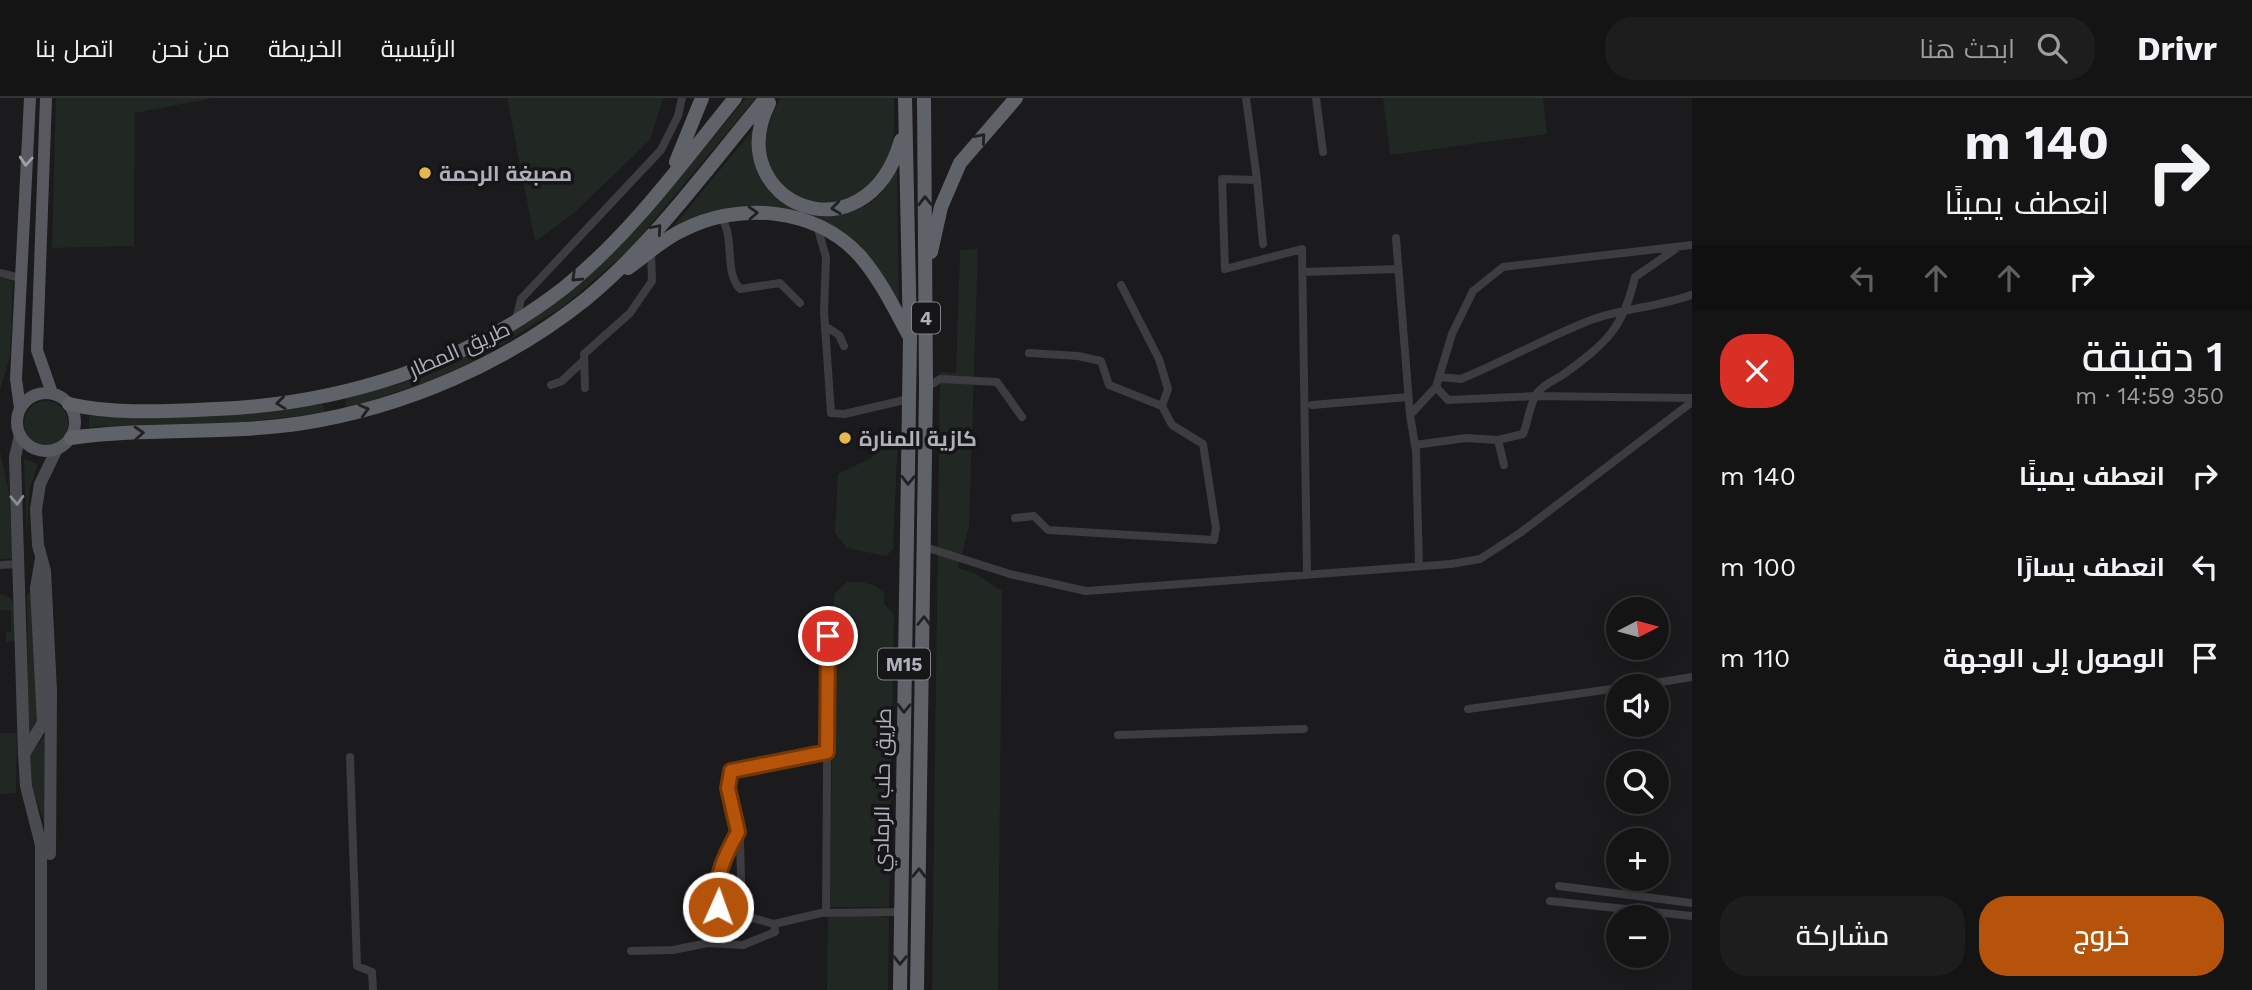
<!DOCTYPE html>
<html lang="ar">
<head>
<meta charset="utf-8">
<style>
	body { margin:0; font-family:"Work Sans",Cairo,sans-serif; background:#1d1d1e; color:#f1f3f6; direction:rtl; height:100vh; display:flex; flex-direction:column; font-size:26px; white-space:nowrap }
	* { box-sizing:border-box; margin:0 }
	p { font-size:23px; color:#9d9ea0 }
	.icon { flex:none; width:38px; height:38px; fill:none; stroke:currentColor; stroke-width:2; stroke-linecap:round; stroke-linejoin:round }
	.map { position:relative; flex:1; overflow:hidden; direction:ltr }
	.panel { display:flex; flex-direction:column; background:#141415; width:560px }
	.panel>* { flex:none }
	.guide { background:#141415; color:#f1f3f6; overflow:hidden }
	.needle { width:46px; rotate:84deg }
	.buttons { position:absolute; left:1606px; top:499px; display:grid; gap:14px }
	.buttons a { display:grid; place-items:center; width:63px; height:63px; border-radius:50%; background:#141415; box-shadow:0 4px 18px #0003,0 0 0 2px #333334; font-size:35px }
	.pin { position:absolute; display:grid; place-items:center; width:60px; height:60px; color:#fff; margin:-30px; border:4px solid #fff; border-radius:50%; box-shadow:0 2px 7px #0007 }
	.me { position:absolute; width:77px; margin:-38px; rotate:2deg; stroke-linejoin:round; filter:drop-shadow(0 0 5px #0008) }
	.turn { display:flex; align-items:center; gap:24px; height:147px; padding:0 28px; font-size:32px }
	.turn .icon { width:91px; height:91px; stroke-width:2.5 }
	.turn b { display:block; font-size:49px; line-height:60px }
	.lanes { display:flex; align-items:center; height:66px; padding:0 28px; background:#0003; justify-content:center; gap:35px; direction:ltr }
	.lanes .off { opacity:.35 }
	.round { display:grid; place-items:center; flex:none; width:74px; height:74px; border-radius:28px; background:#1d1d1e }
	.overview { display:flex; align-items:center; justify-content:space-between; height:119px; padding:0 28px }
	h1 { font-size:42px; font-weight:600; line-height:52px }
	.cta { display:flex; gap:14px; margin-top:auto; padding:14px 28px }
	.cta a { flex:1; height:80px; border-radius:28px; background:#b45309; color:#fff; font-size:28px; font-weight:600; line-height:80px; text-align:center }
	.cta a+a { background:#1d1d1e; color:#f1f3f6 }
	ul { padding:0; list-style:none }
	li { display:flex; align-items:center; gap:21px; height:91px; padding:0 28px }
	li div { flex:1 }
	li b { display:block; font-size:26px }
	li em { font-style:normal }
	header { display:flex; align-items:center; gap:42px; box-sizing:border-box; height:98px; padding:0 35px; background:#141415; border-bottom:2px solid #333334 }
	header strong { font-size:33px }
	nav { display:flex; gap:38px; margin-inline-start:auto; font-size:24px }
	.search { width:490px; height:63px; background:#1d1d1e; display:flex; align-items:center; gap:18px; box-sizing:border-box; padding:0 24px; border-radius:28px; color:#9d9ea0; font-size:26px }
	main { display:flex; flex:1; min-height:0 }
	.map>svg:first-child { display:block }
	.green { fill:#212722 }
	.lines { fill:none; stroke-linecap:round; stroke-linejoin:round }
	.minor { stroke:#3c3c41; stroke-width:8 }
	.secondary { stroke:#4a4b51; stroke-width:12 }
	.primary { stroke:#585960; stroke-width:12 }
	.trunk { stroke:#606269; stroke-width:14 }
	.oneway { stroke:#212124 }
	.oneway2 { stroke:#9d9fa9 }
	.oneway3 { stroke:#8b8d96 }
	.route-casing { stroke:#753606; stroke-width:18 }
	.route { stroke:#b45309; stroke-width:12 }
	.poi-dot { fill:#e4ba4b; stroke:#161518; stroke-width:2.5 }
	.labels { text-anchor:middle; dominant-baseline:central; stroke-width:7; stroke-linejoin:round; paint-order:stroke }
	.shield { fill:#161518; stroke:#80828a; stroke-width:2 }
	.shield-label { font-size:19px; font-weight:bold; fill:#aeb1bb }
	.poi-label { font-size:21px; font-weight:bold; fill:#aeb1bb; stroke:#161518; text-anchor:start }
	.street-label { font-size:21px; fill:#aeb1bb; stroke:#161518 }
</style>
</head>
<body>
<header>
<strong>Drivr</strong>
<div class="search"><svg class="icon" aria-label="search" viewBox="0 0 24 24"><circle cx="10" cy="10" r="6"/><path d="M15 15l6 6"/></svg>ابحث هنا</div>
<nav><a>الرئيسية</a><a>الخريطة</a><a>من نحن</a><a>اتصل بنا</a></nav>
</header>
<main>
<section class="panel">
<div class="guide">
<div class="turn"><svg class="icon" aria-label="right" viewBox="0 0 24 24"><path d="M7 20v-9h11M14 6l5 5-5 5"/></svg><div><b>140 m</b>انعطف يمينًا</div></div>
<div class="lanes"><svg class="icon off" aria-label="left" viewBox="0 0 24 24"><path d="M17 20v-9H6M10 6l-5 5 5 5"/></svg><svg class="icon off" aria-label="ahead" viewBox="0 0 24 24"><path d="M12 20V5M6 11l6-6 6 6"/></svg><svg class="icon off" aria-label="ahead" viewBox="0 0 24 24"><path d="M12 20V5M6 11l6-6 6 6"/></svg><svg class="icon" aria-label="right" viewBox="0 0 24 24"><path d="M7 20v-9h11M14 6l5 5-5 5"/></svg></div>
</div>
<div class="overview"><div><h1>1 دقيقة</h1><p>350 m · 14:59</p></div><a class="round" style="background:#d93025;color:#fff"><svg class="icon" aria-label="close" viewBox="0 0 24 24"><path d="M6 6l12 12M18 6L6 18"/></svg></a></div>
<ul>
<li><svg class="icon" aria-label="right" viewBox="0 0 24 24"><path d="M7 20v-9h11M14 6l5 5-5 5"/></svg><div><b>انعطف يمينًا</b></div><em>140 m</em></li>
<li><svg class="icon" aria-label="left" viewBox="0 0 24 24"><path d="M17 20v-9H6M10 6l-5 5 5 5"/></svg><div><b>انعطف يسارًا</b></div><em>100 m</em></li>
<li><svg class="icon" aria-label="arrive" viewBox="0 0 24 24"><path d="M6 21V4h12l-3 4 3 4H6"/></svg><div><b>الوصول إلى الوجهة</b></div><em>110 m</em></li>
</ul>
<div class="cta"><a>خروج</a><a>مشاركة</a></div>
</section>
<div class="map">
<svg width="1692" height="892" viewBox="0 0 1692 892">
	<rect width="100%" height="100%" fill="#1b1a1c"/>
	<!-- green -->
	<path class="green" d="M56,0h158l-79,15 -1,133 -82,2z
		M507,0h156l-13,42 -76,73 -39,29z
		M746,0h10l-125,150 -67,58 -84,52 -50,23 -82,27 -3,-3 2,-7 56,-15 108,-52 159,-142z
		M781,0h113c0,22 2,43 -7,64 -36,82 -165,30 -106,-64z
		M1383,0h160l4,36 -157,21z
		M752,33c0,16 2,34 9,48 18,34 66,44 100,29 17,-7 27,-23 36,-39l2,142 -27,-48 -99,-54 -105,24z
		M978,151l-9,278 -11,41 16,5 28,18 -4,399h-66l8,-618 16,1 4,-123z
		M0,180l13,3 -3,75 -10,35z
		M24 325a22 22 0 1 1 44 0a22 22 0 1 1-44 0Z
		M323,306l2,9 -82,9 -154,5v-13l173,-2z
		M898,339l-5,112 -7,7 -39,-8 -12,-15 3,-59 33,-16z
		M0,353l9,41 4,67h-13z
		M24,361l14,5 -9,26 -2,55z
		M847,484h15l14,4 8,7v11l10,10 -5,293h-59l4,-313z
		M33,492l6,133 -11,14 -1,-143z
		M0,496c21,2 15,31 16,47l-10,1v-10h5v-21l-11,-1z
		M47,634l-1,96 -13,-39 -4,-33z
		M0,635h17l-1,60 -16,1z
		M847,814l42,6 -1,72h-61l1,-76z"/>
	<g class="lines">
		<!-- minor -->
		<path class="minor" d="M1246,0l11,82
			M1316,0l7,54
			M721,119c15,22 2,53 19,72l40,-6 20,20
			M817,128l9,31 -2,55 7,101 13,1 65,-15
			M1396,140l14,177
			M1263,146l-6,-64 -35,-1 3,90 77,-20 5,324
			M1302,174l96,-3
			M0,175l20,5
			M1121,187l38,74 9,30 -6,17
			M516,222l5,-21 140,-149 17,-34 4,-18
			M825,228l14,9 5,11
			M1439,279l22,2c44,-18 86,-42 130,-59 33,-12 67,-13 100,-25
			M551,287l11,-4 20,-19
			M1436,289l12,13 87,-4 157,2
			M585,290l-1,-34 46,-41 22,-32 -1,-29
			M926,290l14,-9 57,3 25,35
			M1312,307l96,-8
			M1415,347l51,-7 32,2
			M1504,367l-6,-25 25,-6c5,-12 7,-31 14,-41 8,-10 17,-12 27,-19 42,-31 59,-45 71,-97l42,-29
			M1015,420l19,-2 14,14 166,10 2,-12 -13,-84 -31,-19 -10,-19 -53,-21 -8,-24 -23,-5 -49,-3
			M925,449l85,27 76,17 365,-27 29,-5 40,-26 172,-131
			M0,467l19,-1
			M1419,468l-3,-115 -6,-36 26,-28 16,-53 21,-43 30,-24 189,-22
			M1636,588l56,-9
			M1468,611l151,-21
			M1118,637l186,-6
			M350,659l7,209 15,6 1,18
			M1559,788l133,17
			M1550,803l142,15
			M826,814l2,-276
			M774,826l-32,-9 -2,-75 -12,-52 3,-17 96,-19
			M708,845c21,-31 5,-29 8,-59 2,-19 13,-37 23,-52
			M631,853l42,-1 35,-7 35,2 32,-13 -1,-8 47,-11 80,-1"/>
		<!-- secondary -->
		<path class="secondary" d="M20,337l-5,22 9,297 2,32 15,59v145
			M24,656l19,-31 -7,-135 5,-30
			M50,756l1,-163 -6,-120 -7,-26 -2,-36 4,-25 17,-35"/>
		<!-- primary -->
		<path class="primary" d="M46,0l-9,252 15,43
			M17 324a29 29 0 1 1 58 0a29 29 0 1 1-58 0Z
			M20,310l-4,-29 14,-281"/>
		<!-- trunk -->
		<path class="trunk" d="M769,5c-50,100 97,161 132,37
			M676,64l26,-64
			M931,154l10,-45 19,-44 56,-65
			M628,170c17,-12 34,-28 53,-37 56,-30 135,-24 179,25 20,23 34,52 48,78
			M69,306c46,11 99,7 147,5 125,-5 250,-44 349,-122 66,-53 117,-124 170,-189
			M71,340c76,-11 155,-3 232,-15 102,-16 203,-60 283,-124 69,-57 123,-133 180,-201
			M900,892l10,-652 -5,-240
			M917,892l9,-602 -2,-290"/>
	</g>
	<!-- one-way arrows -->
	<defs><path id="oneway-chevron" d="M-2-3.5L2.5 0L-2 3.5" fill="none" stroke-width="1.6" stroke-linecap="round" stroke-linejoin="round" transform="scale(1.75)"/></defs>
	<g class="oneway">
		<use href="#oneway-chevron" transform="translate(981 40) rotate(-49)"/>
		<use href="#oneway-chevron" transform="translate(925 103) rotate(-91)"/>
		<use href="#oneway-chevron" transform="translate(836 110) rotate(173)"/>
		<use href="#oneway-chevron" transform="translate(753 115) rotate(-3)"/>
		<use href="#oneway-chevron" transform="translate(657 131) rotate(-49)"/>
		<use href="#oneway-chevron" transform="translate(576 179) rotate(137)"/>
		<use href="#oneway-chevron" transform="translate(281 305) rotate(173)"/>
		<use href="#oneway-chevron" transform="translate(364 312) rotate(-15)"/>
		<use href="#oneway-chevron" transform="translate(139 335) rotate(-3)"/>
		<use href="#oneway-chevron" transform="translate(908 382) rotate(91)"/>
		<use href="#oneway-chevron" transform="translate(924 523) rotate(-89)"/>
		<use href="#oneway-chevron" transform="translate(904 610) rotate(91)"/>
		<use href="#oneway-chevron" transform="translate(919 775) rotate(-89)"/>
		<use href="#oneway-chevron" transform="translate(900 862) rotate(91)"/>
	</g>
	<use class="oneway2" href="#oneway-chevron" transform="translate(26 63) rotate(94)"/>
	<use class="oneway3" href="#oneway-chevron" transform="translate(17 402) rotate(88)"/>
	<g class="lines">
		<!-- route casing -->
		<g class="route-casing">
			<path id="route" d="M718,809c-3,-31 5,-48 20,-75l-10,-44 3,-17 96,-19 1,-116"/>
		</g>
		<!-- route -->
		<use href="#route" class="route"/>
	</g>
	<!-- markers -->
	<g class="poi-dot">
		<circle cx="425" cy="75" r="7"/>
		<circle cx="845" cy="340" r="7"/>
	</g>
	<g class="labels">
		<!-- shield labels -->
		<g class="shield">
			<rect x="912" y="204.5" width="28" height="31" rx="5"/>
			<rect x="878" y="550.5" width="52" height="31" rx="5"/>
		</g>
		<g class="shield-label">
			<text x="926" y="220">4</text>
			<text x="904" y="566">M15</text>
		</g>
		<!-- poi labels -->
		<g class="poi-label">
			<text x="439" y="75">مصبغة الرحمة</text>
			<text x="859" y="340">كازية المنارة</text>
		</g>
		<!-- street labels -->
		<g class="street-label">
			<text transform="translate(459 251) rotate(-24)">طريق المطار</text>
			<text transform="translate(882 692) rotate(-89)">طريق حلب الرمادي</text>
		</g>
	</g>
</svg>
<div class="buttons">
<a><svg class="needle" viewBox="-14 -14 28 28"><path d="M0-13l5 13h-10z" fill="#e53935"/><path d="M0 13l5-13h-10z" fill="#9d9ea0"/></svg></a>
<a><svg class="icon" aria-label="sound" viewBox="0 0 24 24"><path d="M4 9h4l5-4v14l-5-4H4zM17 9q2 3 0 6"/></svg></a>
<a><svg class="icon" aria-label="search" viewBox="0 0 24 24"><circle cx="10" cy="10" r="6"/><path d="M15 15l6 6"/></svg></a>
<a>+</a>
<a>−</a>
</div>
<div class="pin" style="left:828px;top:538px;background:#d93025"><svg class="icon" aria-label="arrive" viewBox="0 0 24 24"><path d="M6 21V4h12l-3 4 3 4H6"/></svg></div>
<svg class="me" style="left:718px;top:809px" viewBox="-20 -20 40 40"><circle r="17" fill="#b45309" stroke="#fff" stroke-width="3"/><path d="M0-11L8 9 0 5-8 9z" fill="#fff"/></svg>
</div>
</main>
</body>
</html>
